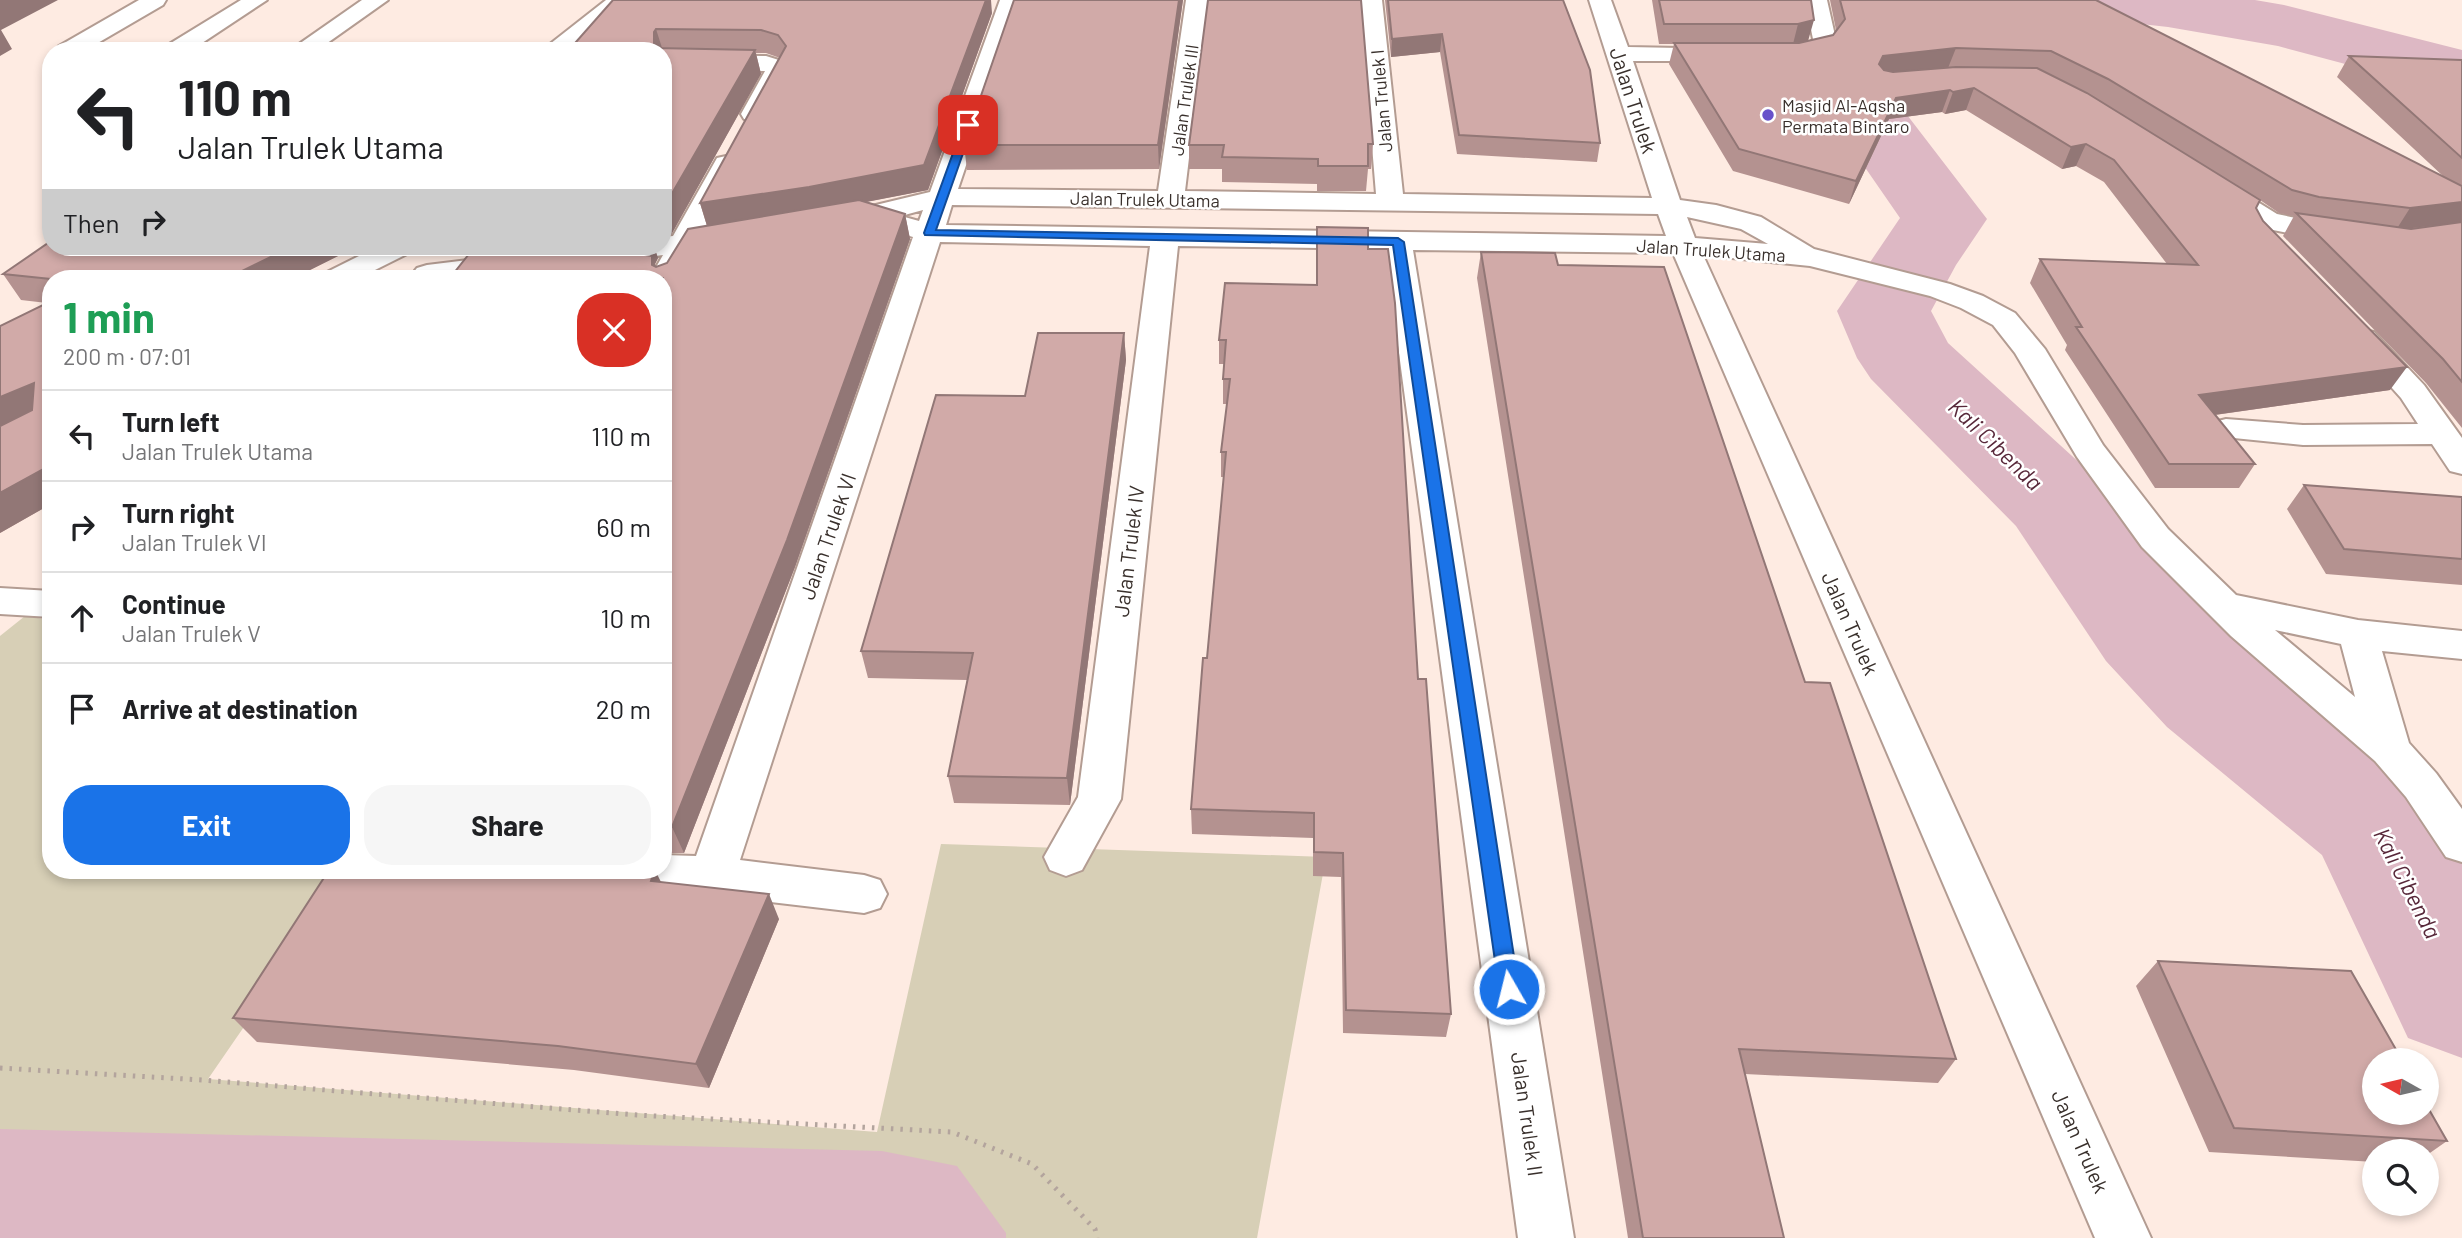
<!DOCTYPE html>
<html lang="en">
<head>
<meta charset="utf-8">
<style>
	body { margin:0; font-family:Barlow,sans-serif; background:#f6f6f6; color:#202124; height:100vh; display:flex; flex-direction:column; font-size:26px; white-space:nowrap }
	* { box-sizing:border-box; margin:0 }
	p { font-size:23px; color:#757577 }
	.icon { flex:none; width:38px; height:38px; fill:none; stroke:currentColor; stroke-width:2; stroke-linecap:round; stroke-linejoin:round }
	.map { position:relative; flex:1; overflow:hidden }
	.side { position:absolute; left:42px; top:270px; width:630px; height:609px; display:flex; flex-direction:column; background:#fff; border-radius:28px; box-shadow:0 4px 10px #0003 }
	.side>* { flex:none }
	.guide { position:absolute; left:42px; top:42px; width:630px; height:214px; border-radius:28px; box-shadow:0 4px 10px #0003; background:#fff; color:#202124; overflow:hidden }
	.needle { width:46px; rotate:278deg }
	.fabs { position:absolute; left:2362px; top:1048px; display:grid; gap:14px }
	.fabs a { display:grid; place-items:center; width:77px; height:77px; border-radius:50%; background:#fff; box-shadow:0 4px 10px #0003; font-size:35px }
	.pin { position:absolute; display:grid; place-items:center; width:60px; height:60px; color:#fff; margin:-30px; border-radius:14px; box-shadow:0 4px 10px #0006 }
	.me { position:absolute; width:77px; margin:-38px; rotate:352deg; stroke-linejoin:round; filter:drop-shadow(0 0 5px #0008) }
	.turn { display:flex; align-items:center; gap:24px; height:147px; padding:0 21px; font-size:32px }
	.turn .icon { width:91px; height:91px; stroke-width:2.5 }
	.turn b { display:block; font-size:49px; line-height:60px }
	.then { display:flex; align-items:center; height:66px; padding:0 21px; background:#0003; gap:14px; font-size:26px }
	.round { display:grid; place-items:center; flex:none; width:74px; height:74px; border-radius:28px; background:#f6f6f6 }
	.overview { display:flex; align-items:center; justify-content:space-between; height:119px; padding:0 21px }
	h1 { font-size:42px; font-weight:700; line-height:52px; color:#1e9e55 }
	.primary-button { display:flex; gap:14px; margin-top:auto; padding:14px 21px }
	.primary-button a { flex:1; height:80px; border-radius:28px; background:#1a73e8; color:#fff; font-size:28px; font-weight:700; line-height:80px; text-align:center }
	.primary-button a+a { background:#f6f6f6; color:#202124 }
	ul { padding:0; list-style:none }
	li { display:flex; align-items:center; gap:21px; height:91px; padding:0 21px; border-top:2px solid #e0e0e0 }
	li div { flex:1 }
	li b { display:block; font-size:26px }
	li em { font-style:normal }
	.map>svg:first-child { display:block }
	.green { fill:#d7cfb6 }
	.water { fill:#ddb8c4 }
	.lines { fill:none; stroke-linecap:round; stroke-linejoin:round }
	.river { fill:#ddb8c4; fill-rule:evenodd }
	.service-casing { stroke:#b39c92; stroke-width:4 }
	.minor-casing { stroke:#b39c92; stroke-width:4 }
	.path { stroke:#b3a49d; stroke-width:5; stroke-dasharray:2.5 7; stroke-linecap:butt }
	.service { fill:#fff; fill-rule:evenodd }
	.minor { fill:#fff; fill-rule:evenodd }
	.wall { fill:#b49290 }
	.shaded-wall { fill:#927776 }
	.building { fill:#d1aaa8; stroke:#927776; stroke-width:2 }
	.route { fill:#1a73e8; stroke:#114b97; stroke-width:2 }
	.poi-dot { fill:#6851ca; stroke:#fff; stroke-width:2.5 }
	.labels { text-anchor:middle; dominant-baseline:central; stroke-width:5; stroke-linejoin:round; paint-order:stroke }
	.far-street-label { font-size:18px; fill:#39302c; stroke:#fff }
	.far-poi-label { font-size:18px; fill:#39302c; stroke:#fff; text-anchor:start }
	.street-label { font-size:21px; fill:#39302c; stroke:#fff }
	.water-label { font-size:23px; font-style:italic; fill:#58283a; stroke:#fff }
</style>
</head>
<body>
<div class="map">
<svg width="2462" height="1238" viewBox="0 0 2462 1238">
	<rect width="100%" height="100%" fill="#feebe2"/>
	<!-- green -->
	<path class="green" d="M25,616l26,4v250h301l-144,209 669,53 64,-288 385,13 -69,381h-1257v-602z"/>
	<!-- water -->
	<path class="water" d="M0,1129l882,22 75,15 49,67v5h-1006z"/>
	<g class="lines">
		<!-- river -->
		<path class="river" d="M1998,0h257l29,5 178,45v45l-184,-49 -110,-19 -80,-9 -38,8 -21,23 -148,32 106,138 -31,46 -25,46 17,32 146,133 98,123 65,62 166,118 39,69v210l-54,-20 -86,-183 -155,-128 -61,-66 -90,-135 -145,-147 -14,-21 -20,-47 63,-93 -101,-146 11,-16 64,-20 107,-19z"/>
		<!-- service casing -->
		<g class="service-casing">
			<path id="service" d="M139,0h27l-3,5 -79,46h-28l3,-5z
				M241,0h26l-77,51h-27l3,-5z
				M362,0h26l-72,51h-27z
				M606,0h25l-64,51h-26z"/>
		</g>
		<!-- minor casing -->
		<g class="minor-casing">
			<path id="minor" d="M1000,0h22l-64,189 200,2 28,-191h22l-23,191 191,3 -16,-194h22l21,194 249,4 -63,-198h22l17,47 104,2 4,5 -4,5 -8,2h-91l47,139 36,5 45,12 53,32 136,35 33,12 32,17 30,36 58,96 65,84 68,66 122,25 104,11v28l-80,-8 27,92 27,30 26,36v53l-16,-5 -40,-60 -31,-36 -144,-125 -89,-89 -65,-90 -62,-104 -22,-28 -32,-17 -31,-12 -120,-30 -107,-11 448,983h-56l-422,-985 -260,-3 161,988h-56l-133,-989 -207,-3 -57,553 -39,71 -16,6 -16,-6 -6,-13 34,-60 72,-551 -210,-4 -200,618 124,15 16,5 7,14 -7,14 -16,5 -152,-18 -138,-6 -16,-6 -7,-13h112v-15l33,1 217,-619 -54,-16 -4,-6 4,-6 71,-17zM952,205l706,9 8,22 -720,-11zM923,210l-4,11 -18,-5zM1687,217l54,12 27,15 -73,-6zM2275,630l66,14 14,53z
				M1805,0h22l9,40 -10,13 -45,8 -8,-2 -4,-5 4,-5 38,-7 2,-3z
				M663,55l103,1 16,5 7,10 -27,48 -9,2 -9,-2 -3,-5 24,-43 -102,-2z
				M726,156l9,2 4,6 -36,68 28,-3 10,2 4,6 -4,6 -47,7 -21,37 -10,3v-12h-13l13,-23 -60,8 -10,-3 -4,-6 9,-7h65v-10l10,-1 44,-78z
				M2217,181l10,2 50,31 71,15 4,6 -4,6 -10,2 -80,-16 -51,-32 -3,-6 3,-6z
				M377,247h36l-4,6 -50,25h-37l5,-6z
				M509,255l10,3 4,6 -4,6 -55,8h-49l-3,-4 5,-6 10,-3z
				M2363,330l11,2 50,53 38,53v36l-12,-3 -18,-27 -129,1 -89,-9 -5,-7 5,-7 12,-3 77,6 115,-1 -17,-26 -53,-59 4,-7z
				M0,588l51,3v26l-51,-3z"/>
		</g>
		<!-- path -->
		<path class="path" d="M0,1068l202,12 435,35 315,17 80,32 63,65 2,9"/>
		<!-- service -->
		<use href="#service" class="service"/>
		<!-- minor -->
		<use href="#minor" class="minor"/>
	</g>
	<!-- wall -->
	<path class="wall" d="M613,0l379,13 -64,177 -63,12 40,12 5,25 -115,328 -111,286h-21v-575l-166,-27 -2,-4h159l4,11 -3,6 1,3 11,-4 40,-37 -7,-23 80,-145 -14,-5h-10l5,21 -90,161z
		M1014,0h169l-24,169 -192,1 -3,-25z
		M1385,0h178l37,143 -3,19 -140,-8 -17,-102 -49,5z
		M1652,0h159l-3,41 25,-6 3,-5 -6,-30h266l348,177 -107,-100 12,-21 113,4v368l-36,-45 -143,-147 11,-20 -15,-3 -19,-13 -4,8 7,13 127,169 -175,25 40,49 -16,24h-84l-90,-138 2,-5 -37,-62 10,-24 127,5 -63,-82 -28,-16 -14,3 -96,-59 -21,4 -3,-2 -53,7 -40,85 -116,-33 -64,-107 5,-20h-15z
		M1373,144l-2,25h-3l-2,22h-49v-7l-95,-2v-13h-33v-24z
		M1317,227l51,22 50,430 33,335 -5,23 -103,-4 -2,-156 -28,-1v-38l-121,-4 -1,-25 16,-151 17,-181h-3v-25l6,-48h-4v-25l1,-15h-5v-24l97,-55z
		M51,247h305l-62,31h-243v226l-51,29 47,-230 -26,-3 -18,-26z
		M1481,252l77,13 247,417 151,377 -18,24 -193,-9 39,164h-156l-151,-960z
		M1124,333l2,27 -56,445 -116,-2 -6,-27 19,-96 -99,-2 -7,-27 164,-255z
		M2304,485l158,12v88l-136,-11 -39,-65z
		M661,882l118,37 -70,169 -135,-18 -317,-28 -24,-24z
		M2158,961l289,180 -20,14v-3h-52v10l-166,-10 -73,-166z"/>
	<!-- shaded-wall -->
	<path class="shaded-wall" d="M0,0h58l-57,30 11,19 -12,7z
		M986,0h5l1,13 -64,177 -113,22 -107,17 -8,-26z
		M1179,0h4l-24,169 -1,-24z
		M1814,20l-6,21 -15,3 5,-20z
		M656,29l7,22h-8l-1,-5v-14z
		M1442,34l-2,18 -49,5 1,-18z
		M1956,48l-8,20 -72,8 3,-12 4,-8z
		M755,50l6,24 -90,161 -8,1v-27z
		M1974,88l-8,22 -21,4 8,-22z
		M1950,90l-8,22 -53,7 -40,85 7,-23 40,-83z
		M2086,144l-10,22 -14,3 9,-22z
		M2462,202v20l-66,8 14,-22z
		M905,214l5,25 -115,328 -111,286 -12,-26z
		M291,247h65l-62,31h-61l-1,-2z
		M495,247h73l-70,7z
		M643,247h11l4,11 -3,6 5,14 -21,-24z
		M1124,333l2,27 -56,445 -3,-27z
		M2407,367l-17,23 -205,29 14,-24z
		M34,383l17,24 -51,25v-35z
		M51,465v39l-51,29v-40z
		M655,870l13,26 -17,-15z
		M769,894l10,25 -70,169 -13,-24z"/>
	<!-- building -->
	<path class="building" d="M613,0h373l-62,165 -115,22 -109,16 86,-157 -8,-11 -17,-5 -105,-1 -2,3v14l2,2 99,2 -92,159v-158h-95z
		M1014,0h165l-21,145h-194z
		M1208,0h153l12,144h-5v22h-50v-7l-96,-2 2,-12h-35z
		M1388,0h175l27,70 10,73 -141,-8 -17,-101 -50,5z
		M1659,0h152l3,20 -16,4h-134z
		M1840,0h256l366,186v16l-52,6 -91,-11 -27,-7 -184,-111 -57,-28 -95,-3 -73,8 -4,8 5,6 9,2 63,-5 81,1 50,25 173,107 -4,8 7,13 144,146 -208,28 56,69h-86l-93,-137h6l-42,-68 158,6 -84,-105 -28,-16 -15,3 -97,-59 -21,4 -3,-2 -54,8 -40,83 -117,-32 -65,-106h125l34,-8 12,-16z
		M2349,56l113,4v98z
		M859,200l46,14 -118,326 -115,287h-9v-549h-213l19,-24 65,-7h109l-4,7 13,2v9l4,2 11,-4 21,-34z
		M2296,213l115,16 51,-7v160l-19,-23z
		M1317,227l51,1v21h20l7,54 23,376h8l25,335 -105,-4 -3,-157 -29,-1v-39l-123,-4 12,-151h4l19,-206h-5l9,-73h-7l3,-39h-7l6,-57 92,2z
		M51,241v6h240l-59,29 5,2 -186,1 -48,-5z
		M1481,252l74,1 3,12 106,2 141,415 25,1 126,376 -217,-10 45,189h-141z
		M51,301v164l-51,28v-67l32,-16 2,-27 -34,14v-71z
		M1038,333h86l-57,445 -119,-2 25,-123 -112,-2 75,-256 89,1z
		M2304,485l158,12v62l-118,-10z
		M329,870h326l-4,11 118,13 -73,170 -138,-18 -325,-28z
		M2158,961l193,10 51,89h-27v53h52v-7l20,35 -213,-13z"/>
	<!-- route -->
	<path class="route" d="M964,123l9,2 -37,105 462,8 6,4 115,747 -3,6 -7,3 -7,-3 -3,-6 -106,-744 -468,-10 -1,-2z"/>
	<!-- markers -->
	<circle class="poi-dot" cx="1768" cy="115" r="7"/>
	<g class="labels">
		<!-- far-street labels -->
		<g class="far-street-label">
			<text transform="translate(1184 100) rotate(-82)">Jalan Trulek III</text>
			<text transform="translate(1381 101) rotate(-95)">Jalan Trulek I</text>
			<text transform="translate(1145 199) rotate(1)">Jalan Trulek Utama</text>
			<text transform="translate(1711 250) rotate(4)">Jalan Trulek Utama</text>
		</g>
		<!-- far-poi labels -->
		<g class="far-poi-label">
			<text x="1782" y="105">Masjid Al-Aqsha<tspan x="1782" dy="21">Permata Bintaro</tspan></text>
		</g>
		<!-- street labels -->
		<g class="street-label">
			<text transform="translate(1634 100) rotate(72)">Jalan Trulek</text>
			<text transform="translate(827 536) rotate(-71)">Jalan Trulek VI</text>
			<text transform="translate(1128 551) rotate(-83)">Jalan Trulek IV</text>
			<text transform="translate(1851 623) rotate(66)">Jalan Trulek</text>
			<text transform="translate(1528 1114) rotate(82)">Jalan Trulek II</text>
			<text transform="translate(2081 1141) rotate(66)">Jalan Trulek</text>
		</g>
		<!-- water labels -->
		<g class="water-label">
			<text transform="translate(1996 444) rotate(44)">Kali Cibenda</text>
			<text transform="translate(2408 883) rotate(63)">Kali Cibenda</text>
		</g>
	</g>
</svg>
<div class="fabs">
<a><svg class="needle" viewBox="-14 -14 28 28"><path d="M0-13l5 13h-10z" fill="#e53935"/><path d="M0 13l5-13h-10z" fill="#757577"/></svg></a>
<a><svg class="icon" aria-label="search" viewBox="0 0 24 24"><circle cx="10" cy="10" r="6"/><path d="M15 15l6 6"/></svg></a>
</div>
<div class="pin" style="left:968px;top:125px;background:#d93025"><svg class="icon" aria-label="arrive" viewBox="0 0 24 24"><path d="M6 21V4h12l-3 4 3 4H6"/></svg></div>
<svg class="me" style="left:1509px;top:989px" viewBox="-20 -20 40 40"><circle r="17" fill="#1a73e8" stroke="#fff" stroke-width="3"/><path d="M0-11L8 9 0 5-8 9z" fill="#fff"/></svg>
<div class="guide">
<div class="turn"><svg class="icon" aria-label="left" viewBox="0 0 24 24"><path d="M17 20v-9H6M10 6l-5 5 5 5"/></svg><div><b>110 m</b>Jalan Trulek Utama</div></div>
<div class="then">Then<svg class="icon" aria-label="right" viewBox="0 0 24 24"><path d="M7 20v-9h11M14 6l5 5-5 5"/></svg></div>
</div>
<section class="side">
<div class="overview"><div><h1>1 min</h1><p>200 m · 07:01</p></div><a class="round" style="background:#d93025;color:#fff"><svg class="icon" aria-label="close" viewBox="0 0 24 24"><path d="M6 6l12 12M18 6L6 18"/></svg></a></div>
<ul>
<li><svg class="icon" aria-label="left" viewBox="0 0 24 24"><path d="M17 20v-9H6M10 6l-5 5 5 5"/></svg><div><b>Turn left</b><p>Jalan Trulek Utama</p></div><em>110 m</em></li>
<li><svg class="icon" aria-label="right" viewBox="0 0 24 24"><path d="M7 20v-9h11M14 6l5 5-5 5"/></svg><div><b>Turn right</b><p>Jalan Trulek VI</p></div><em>60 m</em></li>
<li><svg class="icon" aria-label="ahead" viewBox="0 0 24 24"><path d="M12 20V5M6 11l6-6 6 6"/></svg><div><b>Continue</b><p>Jalan Trulek V</p></div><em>10 m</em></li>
<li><svg class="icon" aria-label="arrive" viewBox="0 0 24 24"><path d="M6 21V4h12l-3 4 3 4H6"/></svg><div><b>Arrive at destination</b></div><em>20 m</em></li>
</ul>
<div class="primary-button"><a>Exit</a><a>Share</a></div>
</section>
</div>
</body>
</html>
